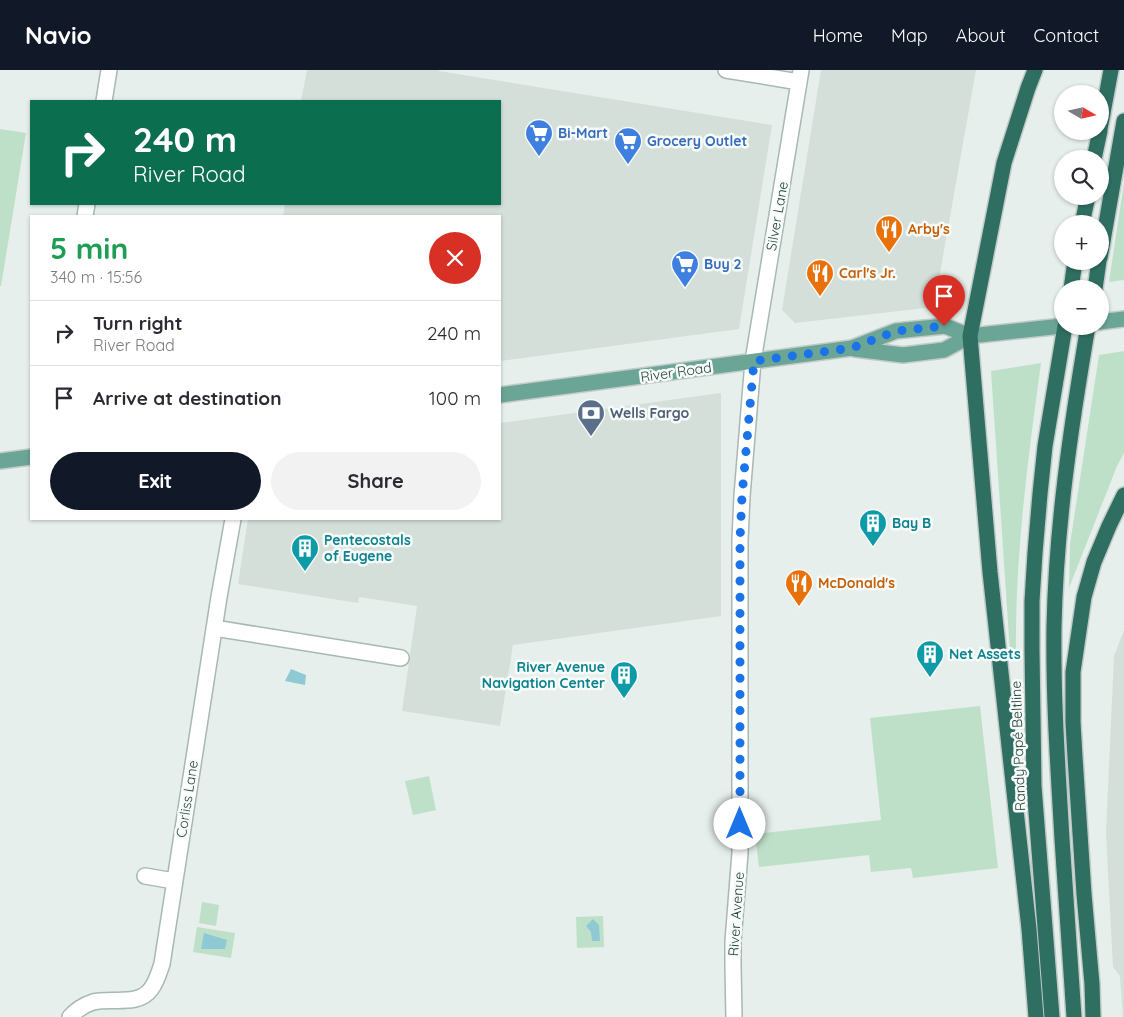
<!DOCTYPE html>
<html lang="en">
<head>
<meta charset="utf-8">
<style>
	body { margin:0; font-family:Quicksand,sans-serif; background:#f2f2f3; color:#2b2b33; height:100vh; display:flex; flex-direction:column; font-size:19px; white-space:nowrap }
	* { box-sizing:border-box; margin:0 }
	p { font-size:16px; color:#7c7c81 }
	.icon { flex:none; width:28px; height:28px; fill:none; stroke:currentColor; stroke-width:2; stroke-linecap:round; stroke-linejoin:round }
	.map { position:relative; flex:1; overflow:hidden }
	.side { position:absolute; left:30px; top:145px; width:471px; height:305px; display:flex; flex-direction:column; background:#fff; border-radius:0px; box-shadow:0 1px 4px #0004 }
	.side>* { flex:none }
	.banner { position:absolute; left:30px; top:30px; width:471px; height:105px; border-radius:0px; box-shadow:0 1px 4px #0004; background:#0b6e4f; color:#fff; overflow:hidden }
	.needle { width:32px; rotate:99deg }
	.fabs { position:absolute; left:1054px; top:15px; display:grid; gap:10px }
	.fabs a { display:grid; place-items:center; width:55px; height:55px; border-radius:50%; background:#fff; box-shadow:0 1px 4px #0004; font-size:25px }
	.pin { position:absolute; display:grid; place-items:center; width:42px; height:42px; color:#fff; margin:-51px -21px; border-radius:50% 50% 50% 0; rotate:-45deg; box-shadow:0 0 5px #0007 }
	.pin .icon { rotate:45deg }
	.me { position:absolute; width:55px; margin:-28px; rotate:0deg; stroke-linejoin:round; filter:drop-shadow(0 0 4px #0008) }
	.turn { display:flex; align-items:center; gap:18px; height:105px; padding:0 20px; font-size:22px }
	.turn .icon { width:65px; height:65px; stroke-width:2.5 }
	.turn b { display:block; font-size:35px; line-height:42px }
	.round { display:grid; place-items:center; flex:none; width:52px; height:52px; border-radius:26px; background:#f2f2f3 }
	.overview { display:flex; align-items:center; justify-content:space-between; height:85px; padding:0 20px }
	h1 { font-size:30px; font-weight:800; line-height:38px; color:#1e9e55 }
	.button { display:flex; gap:10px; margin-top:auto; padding:10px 20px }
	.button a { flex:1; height:58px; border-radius:30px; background:#111827; color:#fff; font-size:20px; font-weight:800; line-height:58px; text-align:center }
	.button a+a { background:#f2f2f3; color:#2b2b33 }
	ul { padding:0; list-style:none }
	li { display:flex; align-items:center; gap:15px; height:65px; padding:0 20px; border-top:1px solid #e1e1e2 }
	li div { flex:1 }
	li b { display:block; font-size:19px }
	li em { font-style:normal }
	header { display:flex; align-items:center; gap:30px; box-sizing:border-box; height:70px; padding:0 25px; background:#111827; color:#fff }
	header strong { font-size:24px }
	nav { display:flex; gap:28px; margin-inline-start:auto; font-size:18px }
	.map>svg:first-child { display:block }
	.built { fill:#d4dfda }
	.green { fill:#bfe0c8 }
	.water { fill:#8ec9d4 }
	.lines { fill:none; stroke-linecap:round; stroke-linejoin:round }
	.minor-casing { stroke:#a8b8b2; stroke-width:18 }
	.major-casing { stroke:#c2cac8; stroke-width:18 }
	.highway-casing { stroke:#c2cac8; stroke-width:18 }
	.minor { stroke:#fff; stroke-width:15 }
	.major { stroke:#6aa596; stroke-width:15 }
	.highway { stroke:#2f6f62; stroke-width:15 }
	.route { stroke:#1a73e8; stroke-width:9; stroke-dasharray:0 16.2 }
	.labels { text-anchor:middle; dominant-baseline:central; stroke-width:5; stroke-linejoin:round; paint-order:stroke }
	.shop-label { font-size:14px; font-weight:bold; fill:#366cbe; stroke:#f7fbf9; text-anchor:start }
	.street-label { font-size:14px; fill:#24423a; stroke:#f7fbf9 }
	.food-label { font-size:14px; font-weight:bold; fill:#c56008; stroke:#f7fbf9; text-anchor:start }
	.service-label { font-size:14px; font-weight:bold; fill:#4e5e75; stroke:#f7fbf9; text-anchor:start }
	.culture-label { font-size:14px; font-weight:bold; fill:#0d838f; stroke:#f7fbf9; text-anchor:start }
</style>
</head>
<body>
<header>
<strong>Navio</strong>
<nav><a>Home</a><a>Map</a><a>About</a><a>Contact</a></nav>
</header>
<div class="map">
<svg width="1124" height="947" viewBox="0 0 1124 947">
	<rect width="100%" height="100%" fill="#e6efeb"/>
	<!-- built -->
	<path class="built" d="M307,0h131l1,1 333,54 -33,204 -239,32v-145h-217l2,-12h215v-103h-199z
		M821,0h155l-42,237 -139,16 -13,-13z
		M721,323v223l-208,29 -13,81 -98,-15 15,-105 -58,-9 -1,6 -120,-19 10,-65h252v-96z
		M1124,560v387h-1l-3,-41 -7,-9 -7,-135 8,-176z"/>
	<!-- green -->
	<path class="green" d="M0,59l26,4 -25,153h-1z
		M1124,112v98l-15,2z
		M1124,281v102l-7,13 -48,122 1,-44 29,-189z
		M1041,293c-13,96 -26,191 -25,288l-6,1 -19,-281z
		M980,636l18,162 -85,10 -2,-10 -40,4 -2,-17 -110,12 -4,-33 126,-14 -11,-102z
		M429,706l7,34 -23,5 -8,-34z
		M202,832l17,3 -3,21 -17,-3z
		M603,846l1,31 -27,1 -1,-31z
		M197,857l38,6 -4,25 -38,-6z"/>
	<!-- water -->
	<path class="water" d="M291,599l15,6 -1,10 -20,-4z
		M593,849l6,6 1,16h-8l-1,-9 -5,-6z
		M204,863l23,7 -2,9h-24z"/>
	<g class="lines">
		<!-- minor casing -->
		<g class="minor-casing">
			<path id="minor" d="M726,0l73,12
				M104,31l5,-31
				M85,146l2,-12
				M214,558l187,30
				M145,806l29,5
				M70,947c6,-7 14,-12 23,-15 18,-5 45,5 58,-13 6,-8 8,-17 11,-25l57,-367 14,-78
				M734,947l-1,-50v-26l7,-88v-313l2,-44 11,-135 48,-291"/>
		</g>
		<!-- major casing -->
		<g class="major-casing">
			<path id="major" d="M1100,252l24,-3
				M854,279l49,6 41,-5 26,-14 92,-10
				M500,325l352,-47 44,-17 49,-5 25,10
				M0,391l31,-4"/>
		</g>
		<!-- highway casing -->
		<g class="highway-casing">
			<path id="highway" d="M1035,0l-7,18 -24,75 -34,173 20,236 39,357 7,88
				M1100,59l11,-59
				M1094,89l6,-28
				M1082,154l6,-28
				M1100,188l24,-137
				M1071,219l4,-28
				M1095,219l4,-28
				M1052,947l-18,-231 -2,-136v-49l3,-48 5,-59 5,-48 20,-120
				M1074,947c-4,-59 -8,-119 -12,-178 -4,-70 -9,-141 -8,-212 2,-101 17,-201 34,-301
				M1093,947l-1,-33 -8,-90 -9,-137 -2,-35v-50l11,-75 10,-35 15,-36 15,-31"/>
		</g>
		<!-- minor -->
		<use href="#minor" class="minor"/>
		<!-- major -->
		<use href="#major" class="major"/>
		<!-- highway -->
		<use href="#highway" class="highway"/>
	</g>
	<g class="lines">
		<!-- route -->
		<path class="route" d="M740,754v-284l2,-44 12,-135 98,-13 44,-17 48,-5"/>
	</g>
	<!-- icons -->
	<defs>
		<g id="supermarket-pin" transform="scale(1.4375)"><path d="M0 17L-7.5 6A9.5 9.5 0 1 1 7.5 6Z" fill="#3f7fe0" stroke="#f7fbf9"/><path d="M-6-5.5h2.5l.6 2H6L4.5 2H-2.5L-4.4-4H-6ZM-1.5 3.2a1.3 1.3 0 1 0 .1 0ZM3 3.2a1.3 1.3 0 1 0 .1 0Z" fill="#fff"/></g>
		<g id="restaurant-pin" transform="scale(1.4375)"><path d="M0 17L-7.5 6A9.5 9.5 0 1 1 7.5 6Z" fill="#e8710a" stroke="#f7fbf9"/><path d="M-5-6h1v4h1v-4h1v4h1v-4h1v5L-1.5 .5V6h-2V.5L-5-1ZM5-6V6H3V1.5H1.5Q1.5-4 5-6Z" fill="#fff"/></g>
		<g id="bank-pin" transform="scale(1.4375)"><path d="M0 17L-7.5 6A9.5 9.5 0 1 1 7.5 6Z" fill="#5c6f8a" stroke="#f7fbf9"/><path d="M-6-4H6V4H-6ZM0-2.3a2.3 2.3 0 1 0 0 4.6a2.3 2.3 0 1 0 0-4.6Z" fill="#fff"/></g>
		<g id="building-pin" transform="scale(1.4375)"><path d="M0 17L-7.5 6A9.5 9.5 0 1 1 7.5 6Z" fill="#0f9aa8" stroke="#f7fbf9"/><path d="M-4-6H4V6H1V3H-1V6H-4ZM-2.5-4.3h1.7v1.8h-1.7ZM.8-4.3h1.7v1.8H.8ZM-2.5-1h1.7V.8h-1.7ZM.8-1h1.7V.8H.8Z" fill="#fff"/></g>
	</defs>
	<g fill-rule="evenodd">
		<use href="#supermarket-pin" x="539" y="63"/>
		<use href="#supermarket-pin" x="628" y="71"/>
		<use href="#restaurant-pin" x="889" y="159"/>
		<use href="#supermarket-pin" x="685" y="194"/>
		<use href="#restaurant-pin" x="820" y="203"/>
		<use href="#bank-pin" x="591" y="343"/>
		<use href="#building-pin" x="873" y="453"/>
		<use href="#building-pin" x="305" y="478"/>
		<use href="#restaurant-pin" x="799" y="513"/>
		<use href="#building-pin" x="930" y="584"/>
		<use href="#building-pin" x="624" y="605"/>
	</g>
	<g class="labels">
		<!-- shop labels -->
		<g class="shop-label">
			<text x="558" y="63">Bi-Mart</text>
			<text x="647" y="71">Grocery Outlet</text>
			<text x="704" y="194">Buy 2</text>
		</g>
		<!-- street labels -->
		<g class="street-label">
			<text transform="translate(777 146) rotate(-80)">Silver Lane</text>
			<text transform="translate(676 302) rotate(-8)">River Road</text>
			<text transform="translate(1018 676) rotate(-92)">Randy Papé Beltline</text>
			<text transform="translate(187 729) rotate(-81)">Corliss Lane</text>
			<text transform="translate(736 844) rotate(-86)">River Avenue</text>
		</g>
		<!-- food labels -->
		<g class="food-label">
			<text x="908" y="159">Arby's</text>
			<text x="839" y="203">Carl's Jr.</text>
			<text x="818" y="513">McDonald's</text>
		</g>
		<!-- service labels -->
		<g class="service-label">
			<text x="610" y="343">Wells Fargo</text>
		</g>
		<!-- culture labels -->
		<g class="culture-label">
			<text x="892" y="453">Bay B</text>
			<text x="324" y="470">Pentecostals<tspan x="324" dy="16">of Eugene</tspan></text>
			<text x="949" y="584">Net Assets</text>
			<text x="605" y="597" text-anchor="end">River Avenue<tspan x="605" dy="16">Navigation Center</tspan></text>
		</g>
	</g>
</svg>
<div class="fabs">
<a><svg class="needle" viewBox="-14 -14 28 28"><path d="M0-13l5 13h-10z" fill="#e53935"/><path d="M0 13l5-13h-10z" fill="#7c7c81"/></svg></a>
<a><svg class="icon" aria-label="search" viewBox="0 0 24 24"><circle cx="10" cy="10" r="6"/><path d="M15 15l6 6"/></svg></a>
<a>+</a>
<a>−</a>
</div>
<div class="pin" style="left:944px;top:256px;background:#d93025"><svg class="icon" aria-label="arrive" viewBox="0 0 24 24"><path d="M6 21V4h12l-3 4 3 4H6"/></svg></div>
<svg class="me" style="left:740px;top:754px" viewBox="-20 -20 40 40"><circle r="19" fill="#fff"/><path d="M0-13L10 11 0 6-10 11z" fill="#1a73e8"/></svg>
<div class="banner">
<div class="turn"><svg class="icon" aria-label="right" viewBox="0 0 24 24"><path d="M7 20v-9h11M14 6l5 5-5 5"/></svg><div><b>240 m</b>River Road</div></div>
</div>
<section class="side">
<div class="overview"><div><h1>5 min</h1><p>340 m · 15:56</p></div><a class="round" style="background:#d93025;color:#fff"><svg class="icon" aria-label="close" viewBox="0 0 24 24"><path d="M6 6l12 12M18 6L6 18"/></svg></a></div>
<ul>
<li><svg class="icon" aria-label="right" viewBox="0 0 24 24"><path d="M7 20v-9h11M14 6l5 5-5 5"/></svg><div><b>Turn right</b><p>River Road</p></div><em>240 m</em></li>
<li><svg class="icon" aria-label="arrive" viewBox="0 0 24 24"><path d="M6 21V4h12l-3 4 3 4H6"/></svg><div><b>Arrive at destination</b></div><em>100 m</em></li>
</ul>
<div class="button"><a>Exit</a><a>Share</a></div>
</section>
</div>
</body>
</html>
